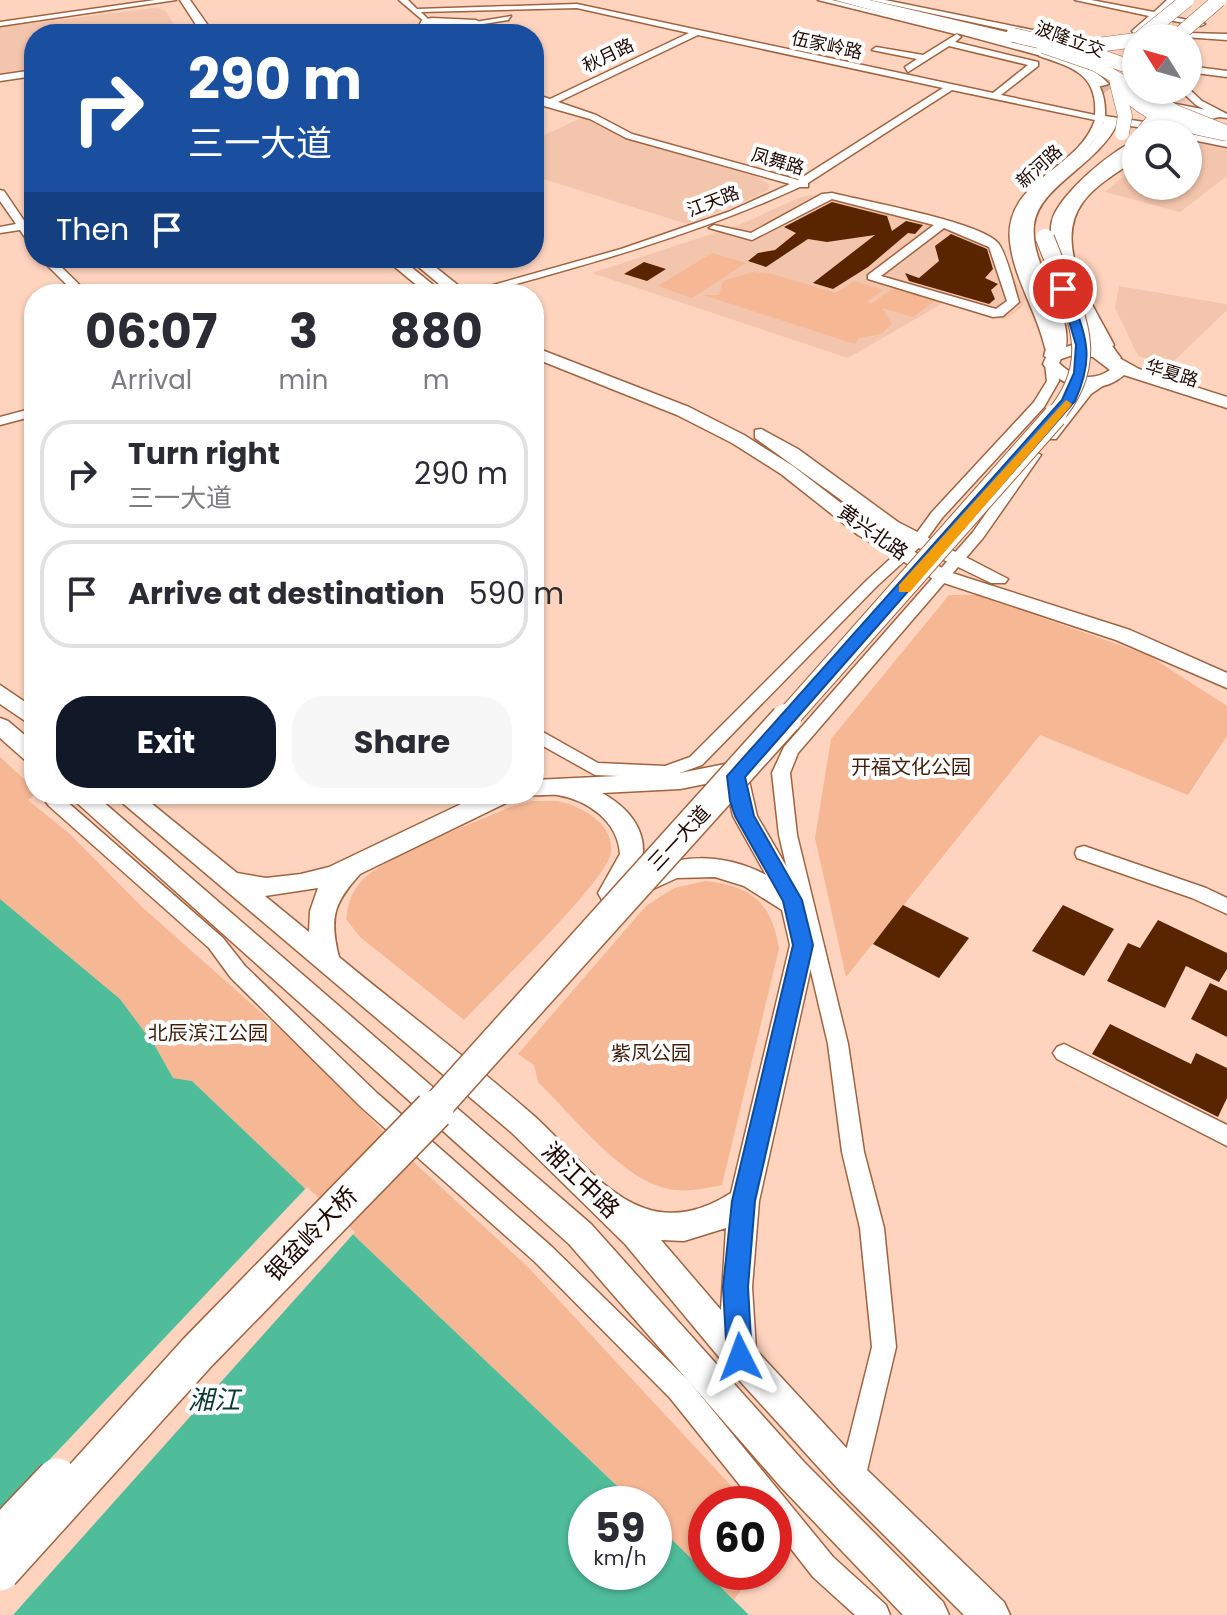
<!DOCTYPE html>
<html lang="en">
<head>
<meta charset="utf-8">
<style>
	body { margin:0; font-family:Poppins,"Noto Sans SC",sans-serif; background:#f7f7f7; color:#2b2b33; height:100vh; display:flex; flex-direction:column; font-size:30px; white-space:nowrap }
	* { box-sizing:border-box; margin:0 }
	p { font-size:26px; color:#7c7c81 }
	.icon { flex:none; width:44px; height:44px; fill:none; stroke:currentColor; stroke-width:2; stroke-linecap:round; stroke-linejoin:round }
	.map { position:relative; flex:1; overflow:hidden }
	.panel { position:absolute; left:24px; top:284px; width:520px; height:520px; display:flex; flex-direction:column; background:#fff; border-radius:32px; box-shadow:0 2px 6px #0004 }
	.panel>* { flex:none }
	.guide { position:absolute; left:24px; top:24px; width:520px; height:244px; border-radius:32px; box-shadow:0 2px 6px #0004; background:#1a4fa0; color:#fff; overflow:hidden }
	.needle { width:52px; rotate:307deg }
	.controls { position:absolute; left:1122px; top:24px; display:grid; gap:16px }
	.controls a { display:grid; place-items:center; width:80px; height:80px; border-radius:50%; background:#fff; box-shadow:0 2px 6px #0004; font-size:40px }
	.speed { position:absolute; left:568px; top:1486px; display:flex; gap:16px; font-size:40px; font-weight:700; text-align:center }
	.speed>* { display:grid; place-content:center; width:104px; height:104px; border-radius:50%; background:#fff; box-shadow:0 2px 6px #0004; line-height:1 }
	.speed small { font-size:20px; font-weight:400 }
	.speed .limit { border:12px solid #d22; background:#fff; color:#111 }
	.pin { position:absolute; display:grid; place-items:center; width:68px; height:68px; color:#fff; margin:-34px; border:4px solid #fff; border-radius:50%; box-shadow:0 2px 8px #0007 }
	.me { position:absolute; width:88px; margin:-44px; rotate:357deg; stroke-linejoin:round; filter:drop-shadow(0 0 6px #0008) }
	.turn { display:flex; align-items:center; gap:28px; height:168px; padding:0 32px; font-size:36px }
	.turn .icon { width:104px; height:104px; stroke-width:2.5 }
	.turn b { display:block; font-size:56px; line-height:68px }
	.then { display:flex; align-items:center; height:76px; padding:0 32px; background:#0003; gap:16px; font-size:30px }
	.eta { display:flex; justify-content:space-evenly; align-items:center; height:136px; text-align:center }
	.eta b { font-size:48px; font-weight:700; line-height:56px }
	.primary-button { display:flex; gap:16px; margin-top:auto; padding:16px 32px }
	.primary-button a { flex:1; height:92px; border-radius:32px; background:#111827; color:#fff; font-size:32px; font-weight:700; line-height:92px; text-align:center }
	.primary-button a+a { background:#f7f7f7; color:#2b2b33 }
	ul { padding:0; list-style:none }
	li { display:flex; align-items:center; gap:24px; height:108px; margin:0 16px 12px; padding:0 16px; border:4px solid #e1e1e2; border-radius:32px }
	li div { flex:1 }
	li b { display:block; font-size:30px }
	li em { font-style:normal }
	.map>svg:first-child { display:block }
	.built { fill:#f3c5ac }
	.green { fill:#f6b795 }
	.water { fill:#4fbc9a }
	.pier { fill:#fed4be }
	.building { fill:#592400 }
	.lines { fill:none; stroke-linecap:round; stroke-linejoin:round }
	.highway-tunnel { stroke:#ddb5a2; stroke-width:14; stroke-dasharray:14 7; stroke-linecap:butt }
	.minor-casing { stroke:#a06340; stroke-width:3 }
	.major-casing { stroke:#a06340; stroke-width:3 }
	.highway-casing { stroke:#a06340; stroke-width:3 }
	.minor { fill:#fff; fill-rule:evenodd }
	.major { fill:#fff; fill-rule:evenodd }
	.highway { fill:#fff; fill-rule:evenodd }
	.major-bridge-casing { stroke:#a06340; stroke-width:13; stroke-linecap:butt }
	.highway-bridge-far4-casing { stroke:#a06340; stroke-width:15; stroke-linecap:butt }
	.highway-bridge-far3-casing { stroke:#a06340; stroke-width:20; stroke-linecap:butt }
	.highway-bridge-far2-casing { stroke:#a06340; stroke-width:25; stroke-linecap:butt }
	.highway-bridge-far1-casing { stroke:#a06340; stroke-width:33; stroke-linecap:butt }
	.highway-bridge-casing { stroke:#a06340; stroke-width:42; stroke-linecap:butt }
	.major-bridge { stroke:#fff; stroke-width:12 }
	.highway-bridge-far4 { stroke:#fff; stroke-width:14 }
	.highway-bridge-far3 { stroke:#fff; stroke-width:18 }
	.highway-bridge-far2 { stroke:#fff; stroke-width:23 }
	.highway-bridge-far1 { stroke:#fff; stroke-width:30 }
	.highway-bridge { stroke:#fff; stroke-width:39 }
	.route { fill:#1a73e8; stroke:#114b97; stroke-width:2 }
	.slow { fill:#f59e0b }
	.labels { text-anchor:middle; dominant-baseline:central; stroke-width:8; stroke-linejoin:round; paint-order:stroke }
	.far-street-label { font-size:18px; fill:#1f0800; stroke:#fff }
	.street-label { font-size:20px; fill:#1f0800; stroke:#fff }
	.park-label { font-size:20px; fill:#3f1f0c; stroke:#fff }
	.near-street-label { font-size:24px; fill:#1f0800; stroke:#fff }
	.near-water-label { font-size:26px; font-style:italic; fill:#073a2c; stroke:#fff }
</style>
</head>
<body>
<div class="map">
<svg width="1227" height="1615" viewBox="0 0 1227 1615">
	<rect width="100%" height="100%" fill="#fed4be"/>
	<!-- built -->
	<path class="built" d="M154,8l11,2 15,24h-146v37l-34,4v-48z
		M583,117l38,20 137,40 12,8 -2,5 -20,10 -61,24 -153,-48v-36z
		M1188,140l39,5v31l-47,36 -75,-20 31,-26v20h52z
		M818,194l177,46 30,58 -3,9 -17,13 -62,-17 -95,55 -256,-85 147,-48 62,-28z
		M1119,286l108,18v6l-58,56 -31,-10 -23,-48z"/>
	<!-- green -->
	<path class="green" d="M712,253l34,10 -54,35 -34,-12z
		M753,272l19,2 64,19 18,-12 29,9 -16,12 4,2 24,-17 42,12 -24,18 -31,-9 10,16 -11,10 -23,4 -3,6 -152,-49h16l4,-14z
		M949,595h29l170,60 79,51v30l-39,59 -148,-60 -194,242 -31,-139 16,-99z
		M0,757l34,31 2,6 -8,6 42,34 71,72 151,134 127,127 110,101 219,236h-42v68h47l-19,28 -80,-78v-18h-18l-444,-423 -19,-3 -18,-32 -35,-47 -120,-100z
		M557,801c24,5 57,22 54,51 -3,29 -122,141 -147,168l-104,-83 -14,-18c2,-13 4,-24 13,-35 21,-27 116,-61 151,-77l22,-6z
		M705,881c47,5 67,22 74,68l-57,236c-21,4 -41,9 -61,2 -43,-13 -91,-74 -123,-105l-4,-17 -16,-11 128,-148 28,-18z"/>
	<!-- water -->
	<path class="water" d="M0,899l120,100 35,47 18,32 19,3 444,423h-50v68h68v-50l95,93h-749z"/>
	<!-- pier -->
	<path class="pier" d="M307,1187l48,45 -342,383h-13v-103z"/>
	<!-- building -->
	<path class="building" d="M832,202l55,14 5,15 14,-10 17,4 -8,9 -7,-1 -40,34 -35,22 -20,-6 62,-48 -48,7 -19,-3 -42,28 -18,-6 10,-8 17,-3 21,-17 -12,-6z
		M951,234l36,15 6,20 -8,9 13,6 -7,6 4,9 -6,5 -80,-23 -4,-8 14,5 20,-17 -4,-15z
		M644,262l22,7 -19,12 -23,-7z
		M903,905l66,33 -30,40 -66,-34z
		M1063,905l51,24 -30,47 -52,-25z
		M1158,920l69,33v16l-8,13 -33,-16 -21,42 -58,-27 21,-38 12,5z
		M1210,983l17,8v46l-36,-18z
		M1110,1024l81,40 5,-11 31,15v30l-9,19 -126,-63z"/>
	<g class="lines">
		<!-- highway-tunnel -->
		<path class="highway-tunnel" d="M1102,84l5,7"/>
		<!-- minor casing -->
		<g class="minor-casing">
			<path id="minor" d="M155,0h21l-176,26v-4z
				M399,0h9l9,9 160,-5 416,89 35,-28 -79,-19 -41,26 -3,-5 12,-8 -45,-9 4,-3 47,8 34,-21 4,3 -6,5 83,20v4l-37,29 94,20c3,-41 -23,-48 -56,-59l3,-5c36,11 65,22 63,65l59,9 47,-12 -15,-8 -16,-15 8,-2 14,13 25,13v4l-8,-1 -55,14 -60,-9c-11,27 -31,39 -53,57 -64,51 -7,109 6,169l-6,4 -6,-4c-8,-36 -31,-69 -35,-106 -7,-62 69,-72 85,-122l-143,-30 -144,93v4h-8c-103,47 -210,77 -320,107h-19l160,-45 107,-37 62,-28 -164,-46 -36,-19 -46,-13 -10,-6v-6l16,5 139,-66 -112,-25 -156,4 9,9 -4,2zM698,35l245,53 -145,92 -166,-46 -36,-19 -38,-13z
				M818,0h14l127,32 -4,2z
				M870,0h15l182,37 43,5 -4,3 -39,-2z
				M1075,0h16l63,12 13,-12h9l-15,14 44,10 -4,2 -44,-8 -22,17 -3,-4 17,-15z
				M511,16l-3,4 -86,14h-20z
				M1187,33l40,1v6l-43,-3z
				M1188,66l39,5v6l-39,-5z
				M34,70v6l-34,5v-6z
				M1188,133l39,8v6l-39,-8v-5h-3z
				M1136,151v8c-17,13 -40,25 -53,43 -32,43 11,104 31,143l-6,4 -6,-4c-31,-62 -73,-117 -2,-169 12,-9 24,-19 36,-25z
				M0,190l4,1 21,31 9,-1v6l-5,1 5,7v11l-4,-1 -10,-15 -20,3v-6l16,-3 -16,-23z
				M832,193c31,8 149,29 166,50 9,11 16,44 21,59l-16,14 -10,1 -125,-38v-4l66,-50 -102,-26 -80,41 -43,-12 5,-3 37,8 71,-39zM944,228l45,19 18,54 -11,8 -115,-33z
				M40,258h12l37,36h-13z
				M1051,360l6,4 2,17 -15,26 -102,111 -19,26 -46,42 -175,179 -36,13 -71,-3 -61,-34v-14l64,36 67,3 25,-9 177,-177 46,-42 19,-26 102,-110 13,-21 -2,-17z
				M1100,378l10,3 -19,13 -35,45h-10v-6l35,-45z
				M34,408v8l-34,9v-8z
				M1034,451l7,4 -58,83 -185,215 -8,20 7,62 51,209 16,108 20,76 12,119 -31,132 -4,9 -9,4 -9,-4 -4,-9 33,-132 -12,-119 -18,-76 -14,-108 -49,-209 -7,-62 12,-26 189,-215 56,-80z
				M49,794h18l-2,6 158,138 22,28 132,127 174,153 137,134 145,177 53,48 4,10h-35l-42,-38 -39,-50v-23h-19l-85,-106 -135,-136 -174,-155 -130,-129 -22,-30 -160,-142 -3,-4z
				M1084,846l122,42 21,10v16l-35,-16 -115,-40 -2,-5 2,-5z
				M1064,1044l163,81v21l-170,-87 -4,-6 4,-6z"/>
		</g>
		<!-- major casing -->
		<g class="major-casing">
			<path id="major" d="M180,0h10l24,34h-12z
				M850,0h19l150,35 -6,3z
				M432,18l44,2 5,3 -5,3 -45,-2 -3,6 -25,4 16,-8 3,-6z
				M384,258h16l32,26 -13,3z
				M408,258h16l45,36h-18z
				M1072,345l31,4 36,20 88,28v11l-103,-33c-24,21 -63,14 -81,-11l5,-11zM1073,355l20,2 17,13c-17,12 -36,8 -51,-7l2,-4z
				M534,347l155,60 55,28 49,31 79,61 77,45 181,58 97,43v15l-111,-48 -181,-60 -77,-45 -77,-61 -49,-31 -55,-28 -143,-57z
				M761,429l37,20 100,73 110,57 -3,4h-14l-107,-52 -129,-93v-8z
				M0,685l34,23v19l-34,-23z
				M0,718l8,3 26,22v20l-8,-2 -26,-23z
				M725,764l19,6 4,6 9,40 49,84 10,45 -57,256 -7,86 4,63 108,117 140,135 6,13h-46l-124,-124 -112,-123 -103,-124 -113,-111 -400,-339h28l97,79 29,5 35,-4 28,-7 153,-73h34l-4,6 -152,74c-26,29 -31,43 -21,83 64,53 131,103 194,158 35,31 67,77 111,93 30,11 61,2 87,-15l59,-248 -8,-35 -38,-24 -29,-9 -38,1 -37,17 -12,-7 -8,12h-18l-4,-7 22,-39c-2,-33 -32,-54 -63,-59 -10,-1 -20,2 -31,-1h8v-14l146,-7zM725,780l8,36 33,59c-42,-22 -90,-23 -131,2 20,-35 0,-66 -33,-84l78,-4zM318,888l-8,23 -1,21 -44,-36zM726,1228l-5,82 -60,-70 23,1z
				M67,794h27l497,430 213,238 139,140 6,13h-46l-123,-129 -211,-242z"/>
		</g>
		<!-- highway casing -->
		<g class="highway-casing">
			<path id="highway" d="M835,0h21c63,16 213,39 253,84l-12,3 -26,-23z
				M1136,48v10h-8v-6z
				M1145,98l62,12 7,4 -7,4 -67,-13 -2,-3z
				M1106,119l12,3c-19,43 -79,63 -84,103 -5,46 44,86 30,131l-10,6 -10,-6c17,-50 -45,-98 -21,-148 14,-29 46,-41 67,-63 7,-8 10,-17 16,-26z
				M1136,141v12c-20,16 -47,31 -61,53 -26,40 21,120 46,152l-10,6c-30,-8 -67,-114 -59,-143 6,-25 60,-72 84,-80z"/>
		</g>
		<!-- minor -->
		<use href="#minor" class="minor"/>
		<!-- major -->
		<use href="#major" class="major"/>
		<!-- highway -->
		<use href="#highway" class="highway"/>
		<!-- major-bridge casing -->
		<g class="major-bridge-casing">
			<path id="major-bridge" d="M1043,47l52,18 41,24
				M1138,90l38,21 50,20"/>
		</g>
		<!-- highway-bridge-far4 casing -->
		<g class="highway-bridge-far4-casing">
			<path id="highway-bridge-far4" d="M1013,35l81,19 42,15
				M1140,38l47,-38
				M1175,38l44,-38
				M1090,46l46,-6
				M1117,81c25,38 68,44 110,53
				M1117,84l8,32 -3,17
				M1144,131l18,-21 2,-19"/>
		</g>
		<!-- highway-bridge-far3 casing -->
		<g class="highway-bridge-far3-casing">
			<path id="highway-bridge-far3" d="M1045,238c25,67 63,117 8,180"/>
		</g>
		<!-- highway-bridge-far2 casing -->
		<g class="highway-bridge-far2-casing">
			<path id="highway-bridge-far2" d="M785,721l270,-305"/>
		</g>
		<!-- highway-bridge-far1 casing -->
		<g class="highway-bridge-far1-casing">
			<path id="highway-bridge-far1" d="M432,1112l354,-393"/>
		</g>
		<!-- highway-bridge casing -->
		<g class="highway-bridge-casing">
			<path id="highway-bridge" d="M0,1538l57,-60
				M0,1571l198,-219 236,-242"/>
		</g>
		<!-- major-bridge -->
		<use href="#major-bridge" class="major-bridge"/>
		<!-- highway-bridge-far4 -->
		<use href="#highway-bridge-far4" class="highway-bridge-far4"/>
		<!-- highway-bridge-far3 -->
		<use href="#highway-bridge-far3" class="highway-bridge-far3"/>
		<!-- highway-bridge-far2 -->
		<use href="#highway-bridge-far2" class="highway-bridge-far2"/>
		<!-- highway-bridge-far1 -->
		<use href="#highway-bridge-far1" class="highway-bridge-far1"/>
		<!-- highway-bridge -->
		<use href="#highway-bridge" class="highway-bridge"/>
	</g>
	<!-- route -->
	<path class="route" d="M1059,287l10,2c16,47 27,65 6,112l-330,376 9,39 48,84 11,45 -58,256 -7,86 4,70 -3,9 -9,3 -9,-3 -4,-9 -4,-70 9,-86 61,-256 -10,-44 -48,-85 -5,-15 -3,-25 335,-376 12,-27 2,-28z"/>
	<!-- slow -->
	<path class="slow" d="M1066,400l6,4 -2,3 -160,185h-11v-7z"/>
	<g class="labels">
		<!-- far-street labels -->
		<g class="far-street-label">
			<text transform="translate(1070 39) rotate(20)">波隆立交</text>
			<text transform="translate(827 45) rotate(12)">伍家岭路</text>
			<text transform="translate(608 55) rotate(-26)">秋月路</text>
			<text transform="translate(778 161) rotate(16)">凤舞路</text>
			<text transform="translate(1039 166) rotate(-42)">新河路</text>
			<text transform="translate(713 201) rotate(-21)">江天路</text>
			<text transform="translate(1172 373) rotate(17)">华夏路</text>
		</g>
		<!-- street labels -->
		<g class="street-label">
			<text transform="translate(873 532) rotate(35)">黄兴北路</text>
			<text transform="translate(679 838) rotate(-47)">三一大道</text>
		</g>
		<!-- park labels -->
		<g class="park-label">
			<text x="911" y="767">开福文化公园</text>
			<text x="208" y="1033">北辰滨江公园</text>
			<text x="651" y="1053">紫凤公园</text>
		</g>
		<!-- near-street labels -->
		<g class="near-street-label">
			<text transform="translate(581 1180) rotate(44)">湘江中路</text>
			<text transform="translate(311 1234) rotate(-46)">银盆岭大桥</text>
		</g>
		<!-- near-water labels -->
		<g class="near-water-label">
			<text x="214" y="1400">湘江</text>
		</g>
	</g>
</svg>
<div class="controls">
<a><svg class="needle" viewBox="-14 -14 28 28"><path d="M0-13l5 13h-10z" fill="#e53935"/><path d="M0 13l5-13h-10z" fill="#7c7c81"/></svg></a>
<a><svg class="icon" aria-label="search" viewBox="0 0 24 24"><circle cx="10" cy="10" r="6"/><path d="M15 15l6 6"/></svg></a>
</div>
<div class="speed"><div>59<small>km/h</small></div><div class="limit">60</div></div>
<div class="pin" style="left:1063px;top:289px;background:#d93025"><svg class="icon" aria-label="arrive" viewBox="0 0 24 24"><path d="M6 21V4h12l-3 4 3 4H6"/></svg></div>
<svg class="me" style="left:740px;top:1357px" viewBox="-20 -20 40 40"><path d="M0-17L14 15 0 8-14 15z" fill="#1a73e8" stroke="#fff" stroke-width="4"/></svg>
<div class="guide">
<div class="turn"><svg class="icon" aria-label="right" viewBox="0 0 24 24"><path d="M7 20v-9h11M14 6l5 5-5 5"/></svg><div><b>290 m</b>三一大道</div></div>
<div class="then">Then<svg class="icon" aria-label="arrive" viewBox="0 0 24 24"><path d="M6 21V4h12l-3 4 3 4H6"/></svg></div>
</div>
<section class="panel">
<div class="eta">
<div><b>06:07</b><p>Arrival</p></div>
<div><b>3</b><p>min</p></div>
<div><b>880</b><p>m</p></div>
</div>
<ul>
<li><svg class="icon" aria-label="right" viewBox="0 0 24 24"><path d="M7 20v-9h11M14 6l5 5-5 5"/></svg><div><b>Turn right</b><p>三一大道</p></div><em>290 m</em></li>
<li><svg class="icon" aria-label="arrive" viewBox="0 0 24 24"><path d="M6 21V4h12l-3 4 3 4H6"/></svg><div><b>Arrive at destination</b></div><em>590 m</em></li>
</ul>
<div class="primary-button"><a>Exit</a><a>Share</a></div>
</section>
</div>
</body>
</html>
